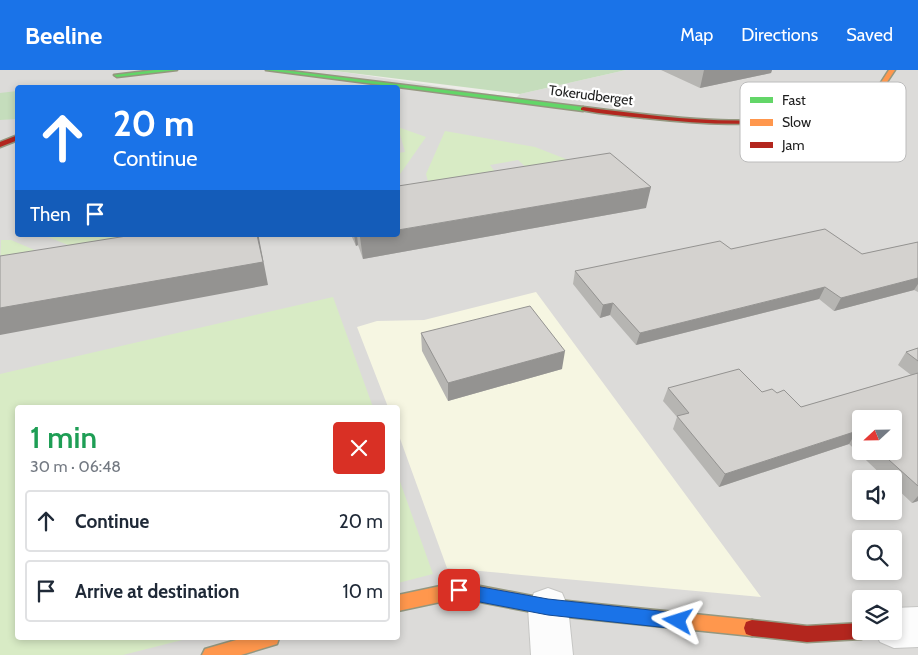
<!DOCTYPE html>
<html lang="en">
<head>
<meta charset="utf-8">
<style>
	body { margin:0; font-family:Cabin,sans-serif; background:#f6f6f7; color:#1f2937; height:100vh; display:flex; flex-direction:column; font-size:19px; white-space:nowrap }
	* { box-sizing:border-box; margin:0 }
	p { font-size:16px; color:#747a83 }
	.icon { flex:none; width:28px; height:28px; fill:none; stroke:currentColor; stroke-width:2; stroke-linecap:round; stroke-linejoin:round }
	.map { position:relative; flex:1; overflow:hidden }
	.details { position:absolute; left:15px; top:335px; width:385px; height:235px; display:flex; flex-direction:column; background:#fff; border-radius:5px; box-shadow:0 2px 8px #0003 }
	.details>* { flex:none }
	.top-card { position:absolute; left:15px; top:15px; width:385px; height:152px; border-radius:5px; box-shadow:0 2px 8px #0003; background:#1a73e8; color:#fff; overflow:hidden }
	.needle { width:32px; rotate:248deg }
	.tools { position:absolute; left:852px; top:340px; display:grid; gap:10px }
	.tools a { display:grid; place-items:center; width:50px; height:50px; border-radius:5px; background:#fff; box-shadow:0 2px 8px #0003; font-size:25px }
	.pin { position:absolute; display:grid; place-items:center; width:42px; height:42px; color:#fff; margin:-21px; border-radius:10px; box-shadow:0 2px 8px #0006 }
	.me { position:absolute; width:55px; margin:-28px; rotate:276deg; stroke-linejoin:round; filter:drop-shadow(0 0 4px #0008) }
	.turn { display:flex; align-items:center; gap:18px; height:105px; padding:0 15px; font-size:22px }
	.turn .icon { width:65px; height:65px; stroke-width:2.5 }
	.turn b { display:block; font-size:35px; line-height:42px }
	.then { display:flex; align-items:center; height:48px; padding:0 15px; background:#0003; gap:10px; font-size:19px }
	.round { display:grid; place-items:center; flex:none; width:52px; height:52px; border-radius:5px; background:#f6f6f7 }
	.headline { display:flex; align-items:center; justify-content:space-between; height:85px; padding:0 15px }
	h1 { font-size:30px; font-weight:600; line-height:38px; color:#1e9e55 }
	ul { padding:0; list-style:none }
	li { display:flex; align-items:center; gap:15px; height:62px; margin:0 10px 8px; padding:0 5px; border:2px solid #e0e1e3; border-radius:5px }
	li div { flex:1 }
	li b { display:block; font-size:19px }
	li em { font-style:normal }
	header { display:flex; align-items:center; gap:30px; box-sizing:border-box; height:70px; padding:0 25px; background:#1a73e8; color:#fff }
	header strong { font-size:24px }
	nav { display:flex; gap:28px; margin-inline-start:auto; font-size:18px }
	.map>svg:first-child { display:block }
	.residential { fill:#dcdbd9; fill-rule:evenodd }
	.education { fill:#f6f6e2 }
	.grass { fill:#d8ebc5 }
	.forest { fill:#c5ddbc }
	.lines { fill:none; stroke-linecap:round; stroke-linejoin:round }
	.street-casing { stroke:#c6c6c4; stroke-width:2 }
	.fast-casing { stroke:#94977f; stroke-width:3 }
	.slow-casing { stroke:#94977f; stroke-width:3 }
	.jam-casing { stroke:#94977f; stroke-width:3 }
	.street { fill:#fcfcfc; fill-rule:evenodd }
	.fast { fill:#63d668; fill-rule:evenodd }
	.slow { fill:#ff974d; fill-rule:evenodd }
	.jam { fill:#b3261e; fill-rule:evenodd }
	.wall { fill:#b6b5b2; fill-rule:evenodd }
	.shaded-wall { fill:#949391 }
	.building { fill:#d4d2cf; stroke:#949391 }
	.route { fill:#1a73e8; stroke:#114b97 }
	.labels { text-anchor:middle; dominant-baseline:central; stroke-width:4.5; stroke-linejoin:round; paint-order:stroke }
	.far-street-label { font-size:14px; fill:#1f1f1f; stroke:#fff }
	.key { fill:#fff; stroke:#bcbcbc; stroke-width:1 }
	.key-label { font-size:14px; fill:#1f1f1f }
</style>
</head>
<body>
<header>
<strong>Beeline</strong>
<nav><a>Map</a><a>Directions</a><a>Saved</a></nav>
</header>
<div class="map">
<svg width="918" height="585" viewBox="0 0 918 585">
	<rect width="100%" height="100%" fill="#edece8"/>
	<!-- residential -->
	<path class="residential" d="M0,0h329l187,28 4,-4 106,-24h292v585h-918zM18,18h380v147h-380zM18,338h380v230h-380zM861,349h33v32h-33zM861,409h33v32h-33zM861,469h33v32h-33zM861,529h33v32h-33z"/>
	<!-- education -->
	<path class="education" d="M536,222l225,305 -314,-29 -49,-135v-25l-10,-1 -31,-80 20,-6 47,-1z"/>
	<!-- grass -->
	<path class="grass" d="M398,57l28,10 -28,40v-24l7,-1z
		M445,61l90,16 36,14 -42,9 -11,-10 -28,5 5,7 -66,13 -3,-11z
		M43,165h112l-82,12z
		M1,170h10l33,14 -44,21z
		M333,227l40,110 -355,1v230h172l-67,17h-123v-281z
		M398,406l35,98 -35,9z"/>
	<!-- forest -->
	<path class="forest" d="M327,0h299l-106,24z
		M17,21v28l-17,1v-27z"/>
	<g class="lines">
		<!-- street casing -->
		<g class="street-casing">
			<path id="street" d="M548,518l14,5 6,14 5,48h-42l-3,-48 6,-14z
				M918,537v40l-24,1 -14,-6 -5,-11h19v-23z"/>
		</g>
		<!-- fast casing -->
		<g class="fast-casing">
			<path id="fast" d="M155,0h22l-60,7 -3,-2z
				M266,0h16l301,37 3,2 -3,2z"/>
		</g>
		<!-- slow casing -->
		<g class="slow-casing">
			<path id="slow" d="M889,0h6l-20,30 -30,10v-2l26,-10z
				M459,512l89,17 204,21 6,2 2,6 -2,6 -6,2 -204,-21 -89,-17 -61,13v-16z
				M243,568h36l-2,6 -36,11h-39l3,-6z"/>
		</g>
		<!-- jam casing -->
		<g class="jam-casing">
			<path id="jam" d="M583,37c87,11 178,24 264,0l3,2c-11,7 -28,8 -40,10 -55,8 -110,5 -165,-1 -21,-2 -43,-4 -64,-8v-2z
				M18,65v5l-18,7v-5z
				M752,550l55,6 54,-3v8h8l-2,6 -6,2 -54,3 -55,-6 -6,-2 -2,-6 2,-6z"/>
		</g>
		<!-- street -->
		<use href="#street" class="street"/>
		<!-- fast -->
		<use href="#fast" class="fast"/>
		<!-- slow -->
		<use href="#slow" class="slow"/>
		<!-- jam -->
		<use href="#jam" class="jam"/>
	</g>
	<!-- wall -->
	<path class="wall" d="M661,0h111l-1,3 -71,15z
		M646,138l-283,51 -5,-14 -2,1 -5,-11h47z
		M918,172v50l-4,-2 -80,21 -15,-12 -183,46 -26,-30 -10,3 -27,-34 2,-13 156,-22 131,5z
		M421,263l141,36 -114,32 -26,-50z
		M918,278v153l-6,2 -18,-17v-7h-8l-37,-35 -130,43 -46,-58 4,-12 -14,-16 5,-13 94,4 15,1 24,14 110,-32 -13,-10 8,-13zM861,349l33,32h-33z"/>
	<!-- shaded-wall -->
	<path class="shaded-wall" d="M704,0h68l-1,3 -71,15z
		M651,117l-5,21 -283,51 -3,-22 11,-2h27v-5z
		M257,165h2v3l9,47 -268,50v-27z
		M354,165h3l1,10 -2,1z
		M918,208v6l-4,6 -80,21 7,-13z
		M825,217l-6,12 -183,46 4,-12z
		M613,233l-3,12 -10,3 3,-13z
		M565,281l-3,18 -114,32v-18z
		M857,361l-8,13 -130,43 6,-13z
		M918,426v5l-6,2z"/>
	<!-- building -->
	<path class="building" d="M160,17h23v1h-23z
		M610,83l41,34 -253,43v-44z
		M825,159l37,25 56,-12v36l-77,20 -16,-11 -185,46 -27,-30 -10,2 -28,-34 145,-30 11,8z
		M133,165h124l6,27 -263,46v-52z
		M359,165h12l-11,2z
		M530,236l35,45 -117,32 -27,-50z
		M918,278v13l-12,-9z
		M739,299l23,23 10,-3 5,4 7,-3 17,17 117,-34v113l-39,-35h15v-32h-33v16l-4,-4 -132,43 -48,-58 12,-3 -21,-25z"/>
	<!-- route -->
	<path class="route" d="M459,513l89,16 130,14 6,2 2,6 -2,6 -6,2 -130,-14 -89,-17 -6,-2 -2,-6 2,-5z"/>
	<g class="labels">
		<!-- far-street labels -->
		<g class="far-street-label">
			<text transform="translate(591 25) rotate(7)">Tokerudberget</text>
		</g>
	</g>
	<!-- legend -->
	<rect x="740" y="12" width="166" height="80" rx="8" class="key"/>
	<rect x="750" y="27" width="23" height="6" fill="#63d668"/>
	<rect x="750" y="49" width="23" height="7" fill="#ff974d"/>
	<rect x="750" y="72" width="23" height="6" fill="#b3261e"/>
	<g class="key-label">
		<text x="782" y="35">Fast</text>
		<text x="782" y="57">Slow</text>
		<text x="782" y="80">Jam</text>
	</g>
</svg>
<div class="tools">
<a><svg class="needle" viewBox="-14 -14 28 28"><path d="M0-13l5 13h-10z" fill="#e53935"/><path d="M0 13l5-13h-10z" fill="#747a83"/></svg></a>
<a><svg class="icon" aria-label="sound" viewBox="0 0 24 24"><path d="M4 9h4l5-4v14l-5-4H4zM17 9q2 3 0 6"/></svg></a>
<a><svg class="icon" aria-label="search" viewBox="0 0 24 24"><circle cx="10" cy="10" r="6"/><path d="M15 15l6 6"/></svg></a>
<a><svg class="icon" aria-label="layers" viewBox="0 0 24 24"><path d="M12 4l9 5-9 5-9-5zM3 14l9 5 9-5"/></svg></a>
</div>
<div class="pin" style="left:459px;top:520px;background:#d93025"><svg class="icon" aria-label="arrive" viewBox="0 0 24 24"><path d="M6 21V4h12l-3 4 3 4H6"/></svg></div>
<svg class="me" style="left:678px;top:551px" viewBox="-20 -20 40 40"><path d="M0-17L14 15 0 8-14 15z" fill="#1a73e8" stroke="#fff" stroke-width="4"/></svg>
<div class="top-card">
<div class="turn"><svg class="icon" aria-label="ahead" viewBox="0 0 24 24"><path d="M12 20V5M6 11l6-6 6 6"/></svg><div><b>20 m</b>Continue</div></div>
<div class="then">Then<svg class="icon" aria-label="arrive" viewBox="0 0 24 24"><path d="M6 21V4h12l-3 4 3 4H6"/></svg></div>
</div>
<section class="details">
<div class="headline"><div><h1>1 min</h1><p>30 m · 06:48</p></div><a class="round" style="background:#d93025;color:#fff"><svg class="icon" aria-label="close" viewBox="0 0 24 24"><path d="M6 6l12 12M18 6L6 18"/></svg></a></div>
<ul>
<li><svg class="icon" aria-label="ahead" viewBox="0 0 24 24"><path d="M12 20V5M6 11l6-6 6 6"/></svg><div><b>Continue</b></div><em>20 m</em></li>
<li><svg class="icon" aria-label="arrive" viewBox="0 0 24 24"><path d="M6 21V4h12l-3 4 3 4H6"/></svg><div><b>Arrive at destination</b></div><em>10 m</em></li>
</ul>
</section>
</div>
</body>
</html>
